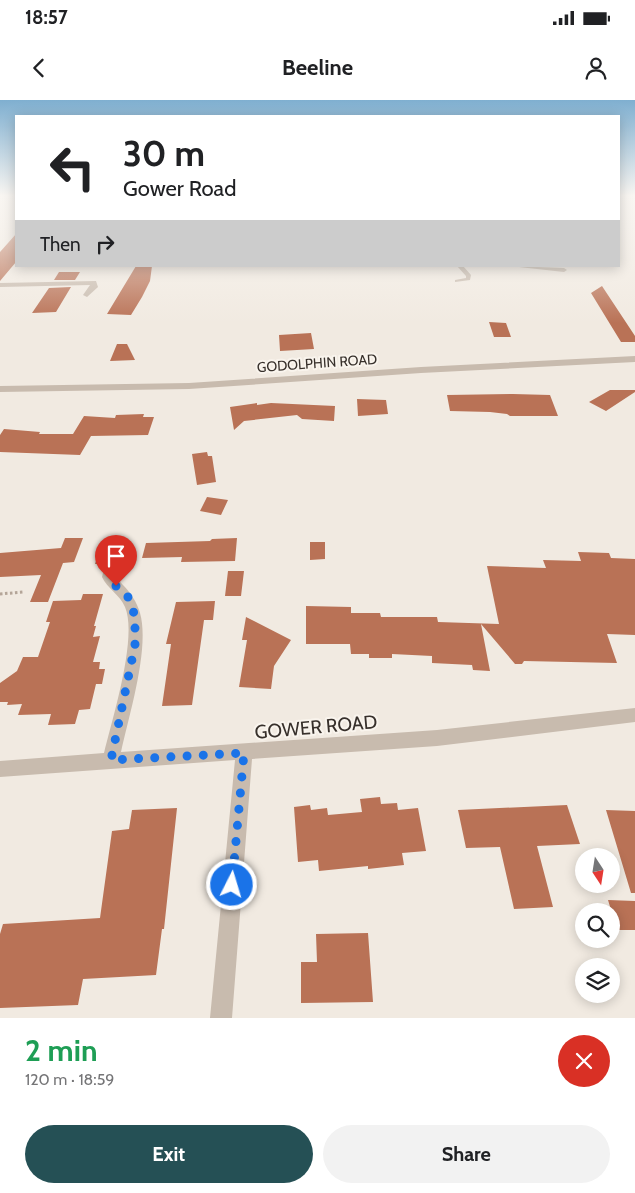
<!DOCTYPE html>
<html lang="en">
<head>
<meta charset="utf-8">
<style>
	body { margin:0; font-family:Cabin,sans-serif; background:#f2f2f2; color:#202124; height:100vh; display:flex; flex-direction:column; font-size:19px; white-space:nowrap }
	* { box-sizing:border-box; margin:0 }
	p { font-size:16px; color:#757577 }
	.icon { flex:none; width:28px; height:28px; fill:none; stroke:currentColor; stroke-width:2; stroke-linecap:round; stroke-linejoin:round }
	.map { position:relative; height:918px; overflow:hidden }
	.side { display:flex; flex-direction:column; background:#fff; flex:1 }
	.side>* { flex:none }
	.guide { position:absolute; left:15px; top:15px; width:605px; height:152px; border-radius:0px; box-shadow:0 2px 12px #0003; background:#fff; color:#202124; overflow:hidden }
	.needle { width:32px; rotate:168deg }
	.buttons { position:absolute; left:575px; top:748px; display:grid; gap:10px }
	.buttons a { display:grid; place-items:center; width:45px; height:45px; border-radius:50%; background:#fff; box-shadow:0 2px 12px #0003; font-size:25px }
	.pin { position:absolute; display:grid; place-items:center; width:42px; height:42px; color:#fff; margin:-51px -21px; border-radius:50% 50% 50% 0; rotate:-45deg; box-shadow:0 0 5px #0007 }
	.pin .icon { rotate:45deg }
	.me { position:absolute; width:55px; margin:-28px; rotate:5deg; stroke-linejoin:round; filter:drop-shadow(0 0 4px #0008) }
	.turn { display:flex; align-items:center; gap:18px; height:105px; padding:0 25px; font-size:22px }
	.turn .icon { width:65px; height:65px; stroke-width:2.5 }
	.turn b { display:block; font-size:35px; line-height:42px }
	.then { display:flex; align-items:center; height:48px; padding:0 25px; background:#0003; gap:10px; font-size:19px }
	.round { display:grid; place-items:center; flex:none; width:52px; height:52px; border-radius:26px; background:#f2f2f2 }
	.summary { display:flex; align-items:center; justify-content:space-between; height:85px; padding:0 25px }
	h1 { font-size:30px; font-weight:700; line-height:38px; color:#1e9e55 }
	.button { display:flex; gap:10px; margin-top:auto; padding:10px 25px }
	.button a { flex:1; height:58px; border-radius:30px; background:#255055; color:#fff; font-size:20px; font-weight:700; line-height:58px; text-align:center }
	.button a+a { background:#f2f2f2; color:#202124 }
	.status { display:flex; justify-content:space-between; align-items:center; height:35px; padding:0 25px; background:#fff; direction:ltr }
	.status svg { height:14px; fill:currentColor }
	header { display:flex; justify-content:space-between; align-items:center; height:65px; padding:0 25px; background:#fff; font-size:22px; font-weight:700 }
	.map>svg:first-child { display:block }
	.building { fill:#b97256 }
	.lines { fill:none; stroke-linecap:round; stroke-linejoin:round }
	.path { stroke:#b4a598; stroke-width:3; stroke-dasharray:2.5 2.5; stroke-linecap:butt }
	.lane { fill:#c8bbae; fill-rule:evenodd }
	.street { fill:#c8bbae; fill-rule:evenodd }
	.route { stroke:#1a73e8; stroke-width:9; stroke-dasharray:0 16.2 }
	.labels { text-anchor:middle; dominant-baseline:central; stroke-width:4; stroke-linejoin:round; paint-order:stroke }
	.far-street-label { font-size:14px; fill:#37302b; stroke:#f9f4ed }
	.near-street-label { font-size:19px; fill:#37302b; stroke:#f9f4ed }
</style>
</head>
<body>
<div class="status"><b>18:57</b><svg viewBox="0 0 49 12"><path d="M0 12V9h3v3zM5 12V6h3v6zM10 12V3h3v9zM15 12V0h3v12zM26 1h20v11H26zM47 4h2v5h-2z"/></svg></div>
<header><svg class="icon" aria-label="back" viewBox="0 0 24 24"><path d="M15 5l-7 7 7 7"/></svg>Beeline<svg class="icon" aria-label="person" viewBox="0 0 24 24"><circle cx="12" cy="8" r="4"/><path d="M4 21q1-7 8-7t8 7"/></svg></header>
<div class="map">
<svg width="635" height="918" viewBox="0 0 635 918">
	<rect width="100%" height="100%" fill="#f1eae1"/>
	<!-- building -->
	<path class="building" d="M16,134v28l-16,19v-29z
		M136,166h16l-2,15 -8,16 -11,18 -24,-1z
		M59,172h21l-5,8h-21z
		M602,186l33,50v6h-14l-30,-49z
		M71,187l-15,25 -24,1 17,-25z
		M489,222l17,1 5,14h-17z
		M311,233l3,16 -34,2 -1,-16z
		M117,244h10l8,16 -25,1z
		M610,290h25v2l-29,19 -17,-9z
		M513,294l37,1 8,21h-48l-3,-2 -17,-2 -40,-1 -3,-16z
		M357,299l29,1 2,14 -30,2z
		M257,303v2l14,-2 64,3 -1,15 -32,-2 -5,-4 -53,6 -10,9 -4,-23z
		M144,314l-1,3h11l-6,18 -57,1 -11,19 -80,-3v-17l4,-6 36,3 -1,2h34l11,-18 31,2 1,-3z
		M207,352l1,4h4l4,26 -19,3 -5,-31z
		M207,397l21,3 -7,15 -21,-4z
		M65,438h18l-9,24 -11,1 -15,39h-18l11,-27 -41,2v-24l61,-5z
		M237,438l-2,23 -54,1 1,-5 -40,1 4,-15 64,-2 2,-2z
		M310,442h15v17l-15,1z
		M129,447l-5,16 -29,1 5,-16z
		M578,452l31,1 2,5 24,1v76l-28,-1 10,29 -93,-2 -2,3h-7l-34,-40 9,47 -17,-1 -1,-5 -40,-2v-7l-40,-2v4h-23v-4h-18l-1,-10h-44v-38l45,1v6h29l1,4h56l1,5 61,2 -12,-58 59,2 -3,-8 38,1z
		M228,471h16l-3,25h-16z
		M83,494h20l-9,32h2l-3,11 7,-1 -7,26h7l-1,7h6l-3,15h-6l-6,25 -11,1 -4,14 -27,1 3,-11 -33,1 4,-11 -15,1 1,-3h-8v-19l17,-12 6,-14h15l12,-35h-4l7,-21 28,-1z
		M215,501l-2,19h-9l-12,85 -30,1 9,-62h-5l10,-42z
		M246,517l45,23 -17,26 -3,23 -32,-2 8,-47h-5z
		M380,697l1,7 16,-1 1,7 20,-2 8,43 -24,2 2,12 -36,4v-3l-49,5 -1,-11 -20,2 -4,-55 16,-2 1,5 16,-2 1,7 34,-3 -2,-13z
		M567,705l13,39 -43,2 16,61 -39,2 -14,-62 -34,1 -8,-38z
		M177,708l-13,121h-2l-6,46 -73,4 -5,26 -78,3v-74l3,-10 97,-6 12,-87 17,-2 3,-19z
		M606,710l29,1v82h-4z
		M608,800l27,1v29h-18z
		M368,833l5,69 -72,1v-41h16l-1,-28z"/>
	<g class="lines">
		<!-- path -->
		<path class="path" d="M0,494l23,-2"/>
		<!-- lane -->
		<path class="lane" d="M457,166h6l8,9 -1,5 -15,2v-2l11,-2v-2z
			M510,166l54,2 3,2 -3,2z"/>
		<!-- street -->
		<path class="street" d="M96,181l2,6 -11,10 -4,-2 7,-10 -90,2v-4z
			M635,256v6l-214,11 -232,16 -189,3v-6l189,-3 232,-16z
			M108,472c6,2 10,7 14,12 8,8 15,18 18,29 10,35 -11,102 -19,139l316,-22 198,-22v14l-198,24 -185,13 -20,259h-22l25,-258 -235,17v-16l104,-8c8,-33 34,-116 21,-146 -5,-12 -18,-19 -23,-30l1,-4z"/>
	</g>
	<!-- sky -->
	<linearGradient id="sky" x2="0" y2="1"><stop stop-color="#7fafd0"/><stop offset="0.43" stop-color="#f9f6f2"/><stop offset="1" stop-color="#f9f6f2" stop-opacity="0"/></linearGradient>
	<rect width="635" height="223" fill="url(#sky)"/>
	<g class="lines">
		<!-- route -->
		<path class="route" d="M116,486l12,11 7,19v29l-24,115 133,-7 -12,132"/>
	</g>
	<g class="labels">
		<!-- far-street labels -->
		<g class="far-street-label">
			<text transform="translate(317 263) rotate(-4)">GODOLPHIN ROAD</text>
		</g>
		<!-- near-street labels -->
		<g class="near-street-label">
			<text transform="translate(316 627) rotate(-5)">GOWER ROAD</text>
		</g>
	</g>
</svg>
<div class="buttons">
<a><svg class="needle" viewBox="-14 -14 28 28"><path d="M0-13l5 13h-10z" fill="#e53935"/><path d="M0 13l5-13h-10z" fill="#757577"/></svg></a>
<a><svg class="icon" aria-label="search" viewBox="0 0 24 24"><circle cx="10" cy="10" r="6"/><path d="M15 15l6 6"/></svg></a>
<a><svg class="icon" aria-label="layers" viewBox="0 0 24 24"><path d="M12 4l9 5-9 5-9-5zM3 14l9 5 9-5"/></svg></a>
</div>
<div class="pin" style="left:116px;top:486px;background:#d93025"><svg class="icon" aria-label="arrive" viewBox="0 0 24 24"><path d="M6 21V4h12l-3 4 3 4H6"/></svg></div>
<svg class="me" style="left:232px;top:785px" viewBox="-20 -20 40 40"><circle r="17" fill="#1a73e8" stroke="#fff" stroke-width="3"/><path d="M0-11L8 9 0 5-8 9z" fill="#fff"/></svg>
<div class="guide">
<div class="turn"><svg class="icon" aria-label="left" viewBox="0 0 24 24"><path d="M17 20v-9H6M10 6l-5 5 5 5"/></svg><div><b>30 m</b>Gower Road</div></div>
<div class="then">Then<svg class="icon" aria-label="right" viewBox="0 0 24 24"><path d="M7 20v-9h11M14 6l5 5-5 5"/></svg></div>
</div>
</div>
<section class="side">
<div class="summary"><div><h1>2 min</h1><p>120 m · 18:59</p></div><a class="round" style="background:#d93025;color:#fff"><svg class="icon" aria-label="close" viewBox="0 0 24 24"><path d="M6 6l12 12M18 6L6 18"/></svg></a></div>
<div class="button"><a>Exit</a><a>Share</a></div>
</section>
</body>
</html>
